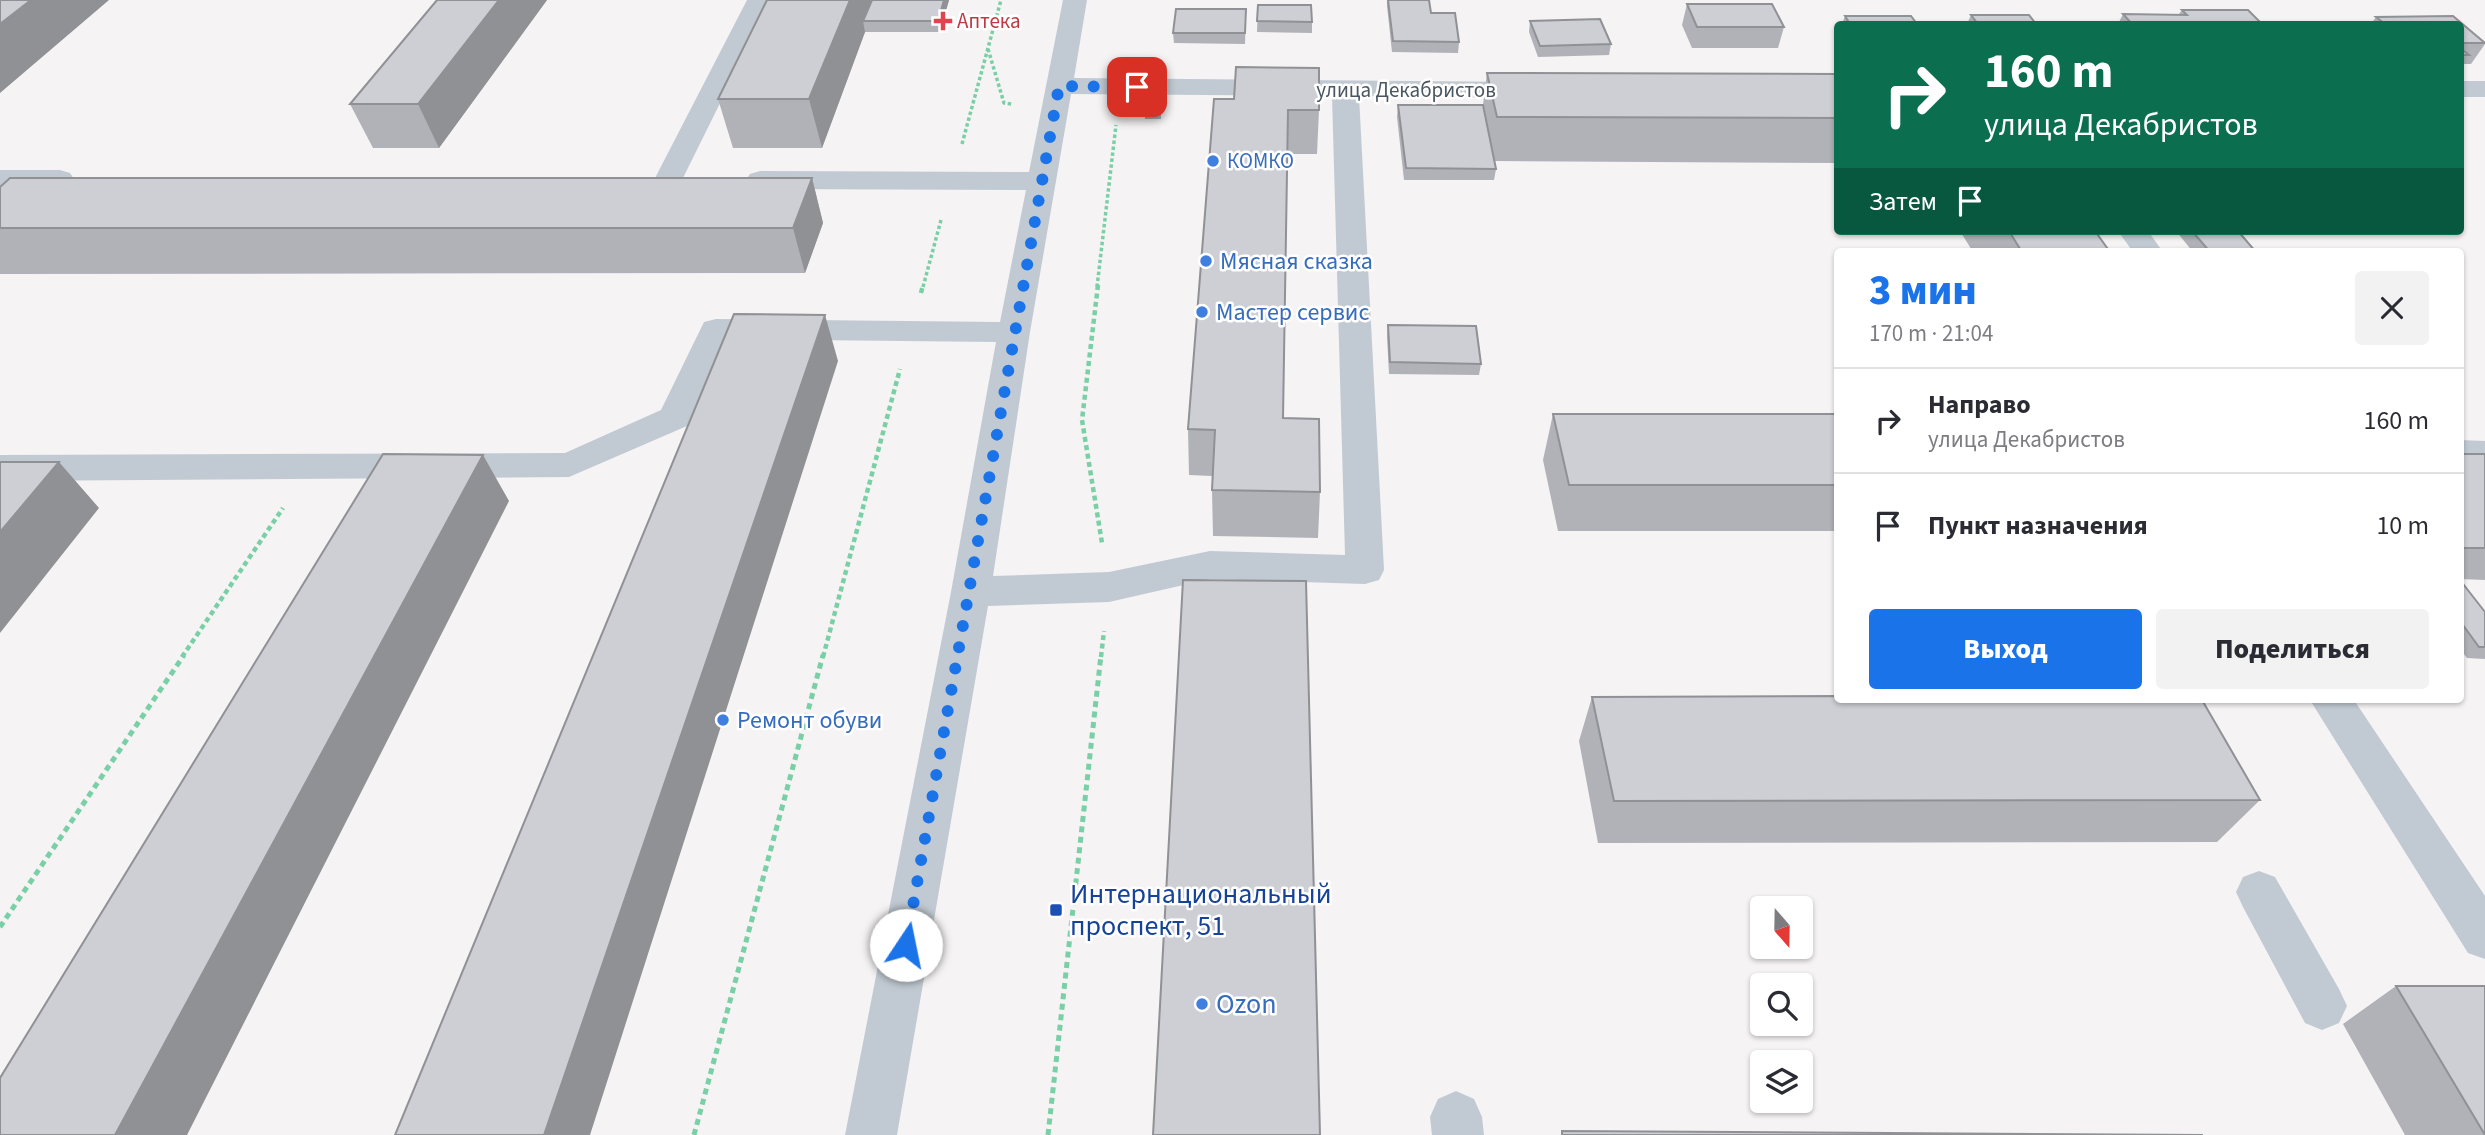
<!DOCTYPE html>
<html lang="ru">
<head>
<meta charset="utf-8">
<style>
	body { margin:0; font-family:"Source Sans 3",sans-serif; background:#f2f2f3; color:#2b2b33; height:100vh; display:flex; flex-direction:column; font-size:26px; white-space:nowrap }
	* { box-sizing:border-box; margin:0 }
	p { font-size:23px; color:#7c7c81 }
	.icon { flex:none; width:38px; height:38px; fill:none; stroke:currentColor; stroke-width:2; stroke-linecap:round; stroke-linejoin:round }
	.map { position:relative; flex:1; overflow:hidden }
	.drawer { position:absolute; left:1834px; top:248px; width:630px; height:455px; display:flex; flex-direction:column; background:#fff; border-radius:7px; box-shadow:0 2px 5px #0004 }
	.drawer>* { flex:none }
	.guide { position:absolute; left:1834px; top:21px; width:630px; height:214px; border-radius:7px; box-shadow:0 2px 5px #0004; background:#0b6e4f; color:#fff; overflow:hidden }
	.needle { width:46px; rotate:160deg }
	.tools { position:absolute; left:1750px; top:896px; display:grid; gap:14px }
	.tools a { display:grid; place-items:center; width:63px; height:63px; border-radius:7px; background:#fff; box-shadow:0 2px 5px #0004; font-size:35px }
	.pin { position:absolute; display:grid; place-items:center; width:60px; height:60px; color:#fff; margin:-30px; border-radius:14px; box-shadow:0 4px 10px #0006 }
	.me { position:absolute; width:77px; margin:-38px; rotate:11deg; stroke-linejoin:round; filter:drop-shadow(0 0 5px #0008) }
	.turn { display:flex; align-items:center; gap:24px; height:147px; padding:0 35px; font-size:32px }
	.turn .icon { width:91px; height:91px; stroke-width:2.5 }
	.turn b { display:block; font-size:49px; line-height:60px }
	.then { display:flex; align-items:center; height:66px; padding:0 35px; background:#0003; gap:14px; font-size:26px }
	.round { display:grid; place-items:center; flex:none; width:74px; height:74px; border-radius:7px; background:#f2f2f3 }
	.summary { display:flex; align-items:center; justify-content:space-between; height:119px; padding:0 35px }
	h1 { font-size:42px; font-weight:800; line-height:52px; color:#1a73e8 }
	.button { display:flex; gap:14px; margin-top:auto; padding:14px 35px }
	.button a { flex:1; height:80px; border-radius:7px; background:#1a73e8; color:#fff; font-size:28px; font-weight:800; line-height:80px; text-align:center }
	.button a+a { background:#f2f2f3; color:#2b2b33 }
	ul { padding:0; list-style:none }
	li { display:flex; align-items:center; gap:21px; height:105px; padding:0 35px; border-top:2px solid #e1e1e2 }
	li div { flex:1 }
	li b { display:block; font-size:26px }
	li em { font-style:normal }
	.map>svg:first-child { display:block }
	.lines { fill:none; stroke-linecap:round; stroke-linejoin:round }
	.path-far2 { stroke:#7ad0a6; stroke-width:3.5; stroke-dasharray:3.5 2.5; stroke-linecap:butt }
	.path-far1 { stroke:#7ad0a6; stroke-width:4.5; stroke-dasharray:5 3.5; stroke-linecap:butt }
	.path { stroke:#7ad0a6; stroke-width:5; stroke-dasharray:6 4.5; stroke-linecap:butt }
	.minor { fill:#c1cad2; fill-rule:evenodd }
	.wall { fill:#b0b2b7 }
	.shaded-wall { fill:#909195 }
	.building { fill:#cdcfd5; stroke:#909195; stroke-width:2 }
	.route { stroke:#1a73e8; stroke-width:12; stroke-dasharray:0 21.6 }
	.health-dot { fill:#e0444e; stroke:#fff; stroke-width:2.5 }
	.shop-dot { fill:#3f7fe0; stroke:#fff; stroke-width:2.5 }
	.transit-dot { fill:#1a4fb4; stroke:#fff; stroke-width:2.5 }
	.labels { text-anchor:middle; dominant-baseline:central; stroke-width:5; stroke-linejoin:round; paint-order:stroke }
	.far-health-label { font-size:21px; fill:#be3a42; stroke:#fff; text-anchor:start }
	.far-street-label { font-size:21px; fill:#4a5661; stroke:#fff }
	.far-shop-label { font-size:21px; fill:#366cbe; stroke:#fff; text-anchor:start }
	.shop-label { font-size:24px; fill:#366cbe; stroke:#fff; text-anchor:start }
	.near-transit-label { font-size:28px; fill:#164399; stroke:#fff; text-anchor:start }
	.near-shop-label { font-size:28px; fill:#366cbe; stroke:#fff; text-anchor:start }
</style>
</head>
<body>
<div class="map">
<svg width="2485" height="1135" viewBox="0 0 2485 1135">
	<rect width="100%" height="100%" fill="#f5f3f3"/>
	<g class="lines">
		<!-- path-far2 -->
		<path class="path-far2" d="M988,49l16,54 8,1
			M962,144l39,-144
			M923,287l18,-67
			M1097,287l19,-162"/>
		<!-- path-far1 -->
		<path class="path-far1" d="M1098,285l-16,135 20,123
			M921,293l2,-8
			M182,657l101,-149
			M823,657l77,-288
			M1101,657l3,-26"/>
		<!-- path -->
		<path class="path" d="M0,927l184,-272
			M694,1135l129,-480
			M1048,1135l53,-480"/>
		<!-- minor -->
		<path class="minor" d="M747,0h24l-89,180 -4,6 -10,3 -10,-3 -4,-6z
			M1063,0h24l-13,78 463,4 9,2 4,6 -4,6 -9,2 -178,-2 25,474 -5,10 -14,4 -155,-5 -101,23 -121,4 -91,529h-52l106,-543 45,-250 -268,-3 -41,87 -118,51 -569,4v-26l565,-2 96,-43 43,-88 12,-3 284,3 26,-132 -266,-1 -10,-3 -4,-6 4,-6 10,-3 269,1zM1071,94l261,2 13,459 -135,-4 -101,21 -116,4 37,-244z
			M2460,81h25v16h-25z
			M0,170h60l10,3 4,6 -4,6 -10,3h-60z
			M2118,231h30l15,21h-30z
			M2460,440l25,1v24l-25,-1z
			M2310,700h44l131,196v63l-17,-6z
			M2259,871l16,6 64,112 8,17 -8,17 -17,7 -17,-7 -62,-116 -7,-15 7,-15z
			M1456,1091l18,8 8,18 2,18h-52l-2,-18 8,-18z"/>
	</g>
	<!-- wall -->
	<path class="wall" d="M437,0h110l-108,148h-66l-23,-44z
		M767,0h182l-9,32h-75l-43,116h-89l-15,-49z
		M1387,0h42l2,13 28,29 -1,11 -66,-1 -5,-46z
		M1687,4l97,23 -6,21h-86l-10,-23z
		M1258,5l54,17v11l-55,-1z
		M1246,9l-1,35 -71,-1 -1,-10z
		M2182,10l80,14h-144l5,-10h56z
		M1971,15l65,9h-69z
		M1845,16l72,8h-75z
		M2453,16l32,26v2l-14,20h-7l-4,4v-44h-89l5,-7z
		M1530,21l81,23 -2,11 -71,2 -9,-25z
		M1487,73l351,1v89l-343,-2 1,8 -2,11h-90l-7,-63 1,-12h85z
		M1161,99v20h-16l-1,-11z
		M1234,99l85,11 -2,44h-30l-4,264 37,74 -2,46 -105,-2 -1,-46v-14l-23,-1 -1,-46z
		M812,178l11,45 -18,50 -805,1v-87z
		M1960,231h135l15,21h-137z
		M2176,231h62l18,21h-63z
		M1388,325l93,39 -2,11 -90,-1 -2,-38z
		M1553,414h285v117h-280l-15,-71z
		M2460,454h25v126l-25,-1z
		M2460,580l25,32v47l-18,-1 -7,-9z
		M1592,697l668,103 -43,42 -619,1 -19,-102z
		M2396,986l89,149h-80l-62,-111z"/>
	<!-- shaded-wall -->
	<path class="shaded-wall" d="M31,0h78l-109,93v-69z
		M499,0h48l-108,148 -21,-44z
		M850,0h28l-15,21 2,11 -43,116 -13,-49z
		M944,0h5l-9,32 -2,-11z
		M812,178l11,45 -18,50 -12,-45z
		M825,315l13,46 -248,774h-46z
		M483,455l26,46 -322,634h-72z
		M59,462l40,46 -99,125v-101z"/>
	<!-- building -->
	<path class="building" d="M0,0h31l-31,24z
		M437,0h62l-81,104h-68z
		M767,0h83l-41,99h-91z
		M872,0h72l-6,21h-75z
		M1388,0h41l2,13h24l4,29 -66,-1z
		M1687,4h85l12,23h-87z
		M1258,5h53l1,17 -55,-1z
		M1176,9h70l-1,24h-72z
		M2182,10h66l14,14h-130l-9,-10 64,1z
		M1971,15h58l7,9h-58z
		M1845,16h66l6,8h-67z
		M2453,16l32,27h-25v-19h-75l-9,-7z
		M1600,19l11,25 -71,2 -10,-25z
		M2460,48l9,7h-9z
		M1236,67l83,1v42h-31l-5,308 36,1 1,73 -108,-2 3,-60 -27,-1 26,-330h20z
		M1487,73l351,1v44l-341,-1z
		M1145,99h16v9h-17z
		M1398,105h85l13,64 -90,-1z
		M10,178h802l-19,50h-793v-41z
		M2009,231h86l15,21h-88z
		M2192,231h46l18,21h-46z
		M734,314l91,1 -281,820h-149z
		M1388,325l88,1 5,38 -91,-2z
		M1553,414h285v71h-269z
		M383,454l100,1 -368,680h-115v-57z
		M2460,454h25v94h-25z
		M0,462h59l-59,70z
		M1183,580l123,1 14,554h-167z
		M2460,580l25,32v35h-6l-19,-26z
		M1838,696v4h364l58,100 -646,1 -22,-104z
		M2396,986h89v149z
		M1562,1131l641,4h-641z"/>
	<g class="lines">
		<!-- route -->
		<path class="route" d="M906,945l153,-859 78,1"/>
	</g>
	<!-- markers -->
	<path class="health-dot" d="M939.5 10.5h7v7h7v7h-7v7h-7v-7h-7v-7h7z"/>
	<g class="shop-dot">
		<circle cx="1213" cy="161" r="7"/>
		<circle cx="1206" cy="261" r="7"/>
		<circle cx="1202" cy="312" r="7"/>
		<circle cx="723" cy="720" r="7"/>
		<circle cx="1202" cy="1004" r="7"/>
	</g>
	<rect class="transit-dot" x="1049" y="903" width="14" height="14" rx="3.5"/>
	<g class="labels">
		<!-- far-health labels -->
		<g class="far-health-label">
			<text x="957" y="21">Аптека</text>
		</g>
		<!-- far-street labels -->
		<g class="far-street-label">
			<text x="1406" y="90">улица Декабристов</text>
		</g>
		<!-- far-shop labels -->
		<g class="far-shop-label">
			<text x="1227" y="161">КОМКО</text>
		</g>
		<!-- shop labels -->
		<g class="shop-label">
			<text x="1220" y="261">Мясная сказка</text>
			<text x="1216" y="312">Мастер сервис</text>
			<text x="737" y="720">Ремонт обуви</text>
		</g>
		<!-- near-transit labels -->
		<g class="near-transit-label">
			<text x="1070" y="894">Интернациональный<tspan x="1070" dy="32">проспект, 51</tspan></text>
		</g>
		<!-- near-shop labels -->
		<g class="near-shop-label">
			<text x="1216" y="1004">Ozon</text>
		</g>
	</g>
</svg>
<div class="tools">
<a><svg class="needle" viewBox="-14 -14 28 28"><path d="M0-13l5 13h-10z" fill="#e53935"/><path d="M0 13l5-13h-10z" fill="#7c7c81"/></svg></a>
<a><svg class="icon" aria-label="search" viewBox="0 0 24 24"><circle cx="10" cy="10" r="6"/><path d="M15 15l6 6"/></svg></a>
<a><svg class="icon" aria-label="layers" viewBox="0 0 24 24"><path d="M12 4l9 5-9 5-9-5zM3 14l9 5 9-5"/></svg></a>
</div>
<div class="pin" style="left:1137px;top:87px;background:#d93025"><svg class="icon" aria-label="arrive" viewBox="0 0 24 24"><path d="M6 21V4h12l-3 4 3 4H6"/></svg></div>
<svg class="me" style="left:906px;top:945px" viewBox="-20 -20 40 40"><circle r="19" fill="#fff"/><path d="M0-13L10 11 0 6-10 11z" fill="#1a73e8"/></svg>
<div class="guide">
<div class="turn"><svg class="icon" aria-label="right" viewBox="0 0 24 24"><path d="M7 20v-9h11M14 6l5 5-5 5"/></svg><div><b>160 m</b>улица Декабристов</div></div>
<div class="then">Затем<svg class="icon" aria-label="arrive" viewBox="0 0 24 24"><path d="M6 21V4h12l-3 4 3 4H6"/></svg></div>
</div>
<section class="drawer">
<div class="summary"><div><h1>3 мин</h1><p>170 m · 21:04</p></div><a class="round"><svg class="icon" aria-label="close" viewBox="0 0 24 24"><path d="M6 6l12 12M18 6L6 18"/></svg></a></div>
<ul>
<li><svg class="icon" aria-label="right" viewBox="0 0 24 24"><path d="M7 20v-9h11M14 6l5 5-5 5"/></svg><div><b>Направо</b><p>улица Декабристов</p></div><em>160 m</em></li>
<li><svg class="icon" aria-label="arrive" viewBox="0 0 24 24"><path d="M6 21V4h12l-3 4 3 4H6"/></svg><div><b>Пункт назначения</b></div><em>10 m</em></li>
</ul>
<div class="button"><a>Выход</a><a>Поделиться</a></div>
</section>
</div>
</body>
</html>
